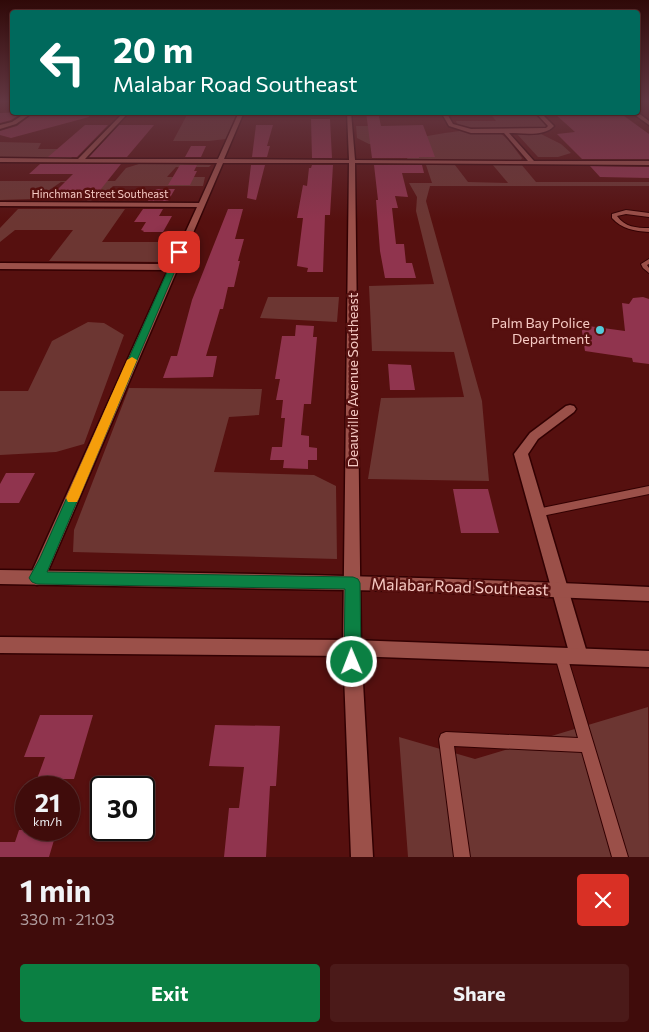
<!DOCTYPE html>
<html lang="en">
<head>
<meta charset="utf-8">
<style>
	body { margin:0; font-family:Commissioner,sans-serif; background:#4b1a19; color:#f1f3f6; height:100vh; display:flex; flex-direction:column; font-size:19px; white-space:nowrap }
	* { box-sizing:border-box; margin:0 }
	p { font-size:16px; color:#ae9b9d }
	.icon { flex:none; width:28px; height:28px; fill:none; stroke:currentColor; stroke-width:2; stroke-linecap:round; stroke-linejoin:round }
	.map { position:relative; height:857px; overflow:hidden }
	.details { display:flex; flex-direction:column; background:#400c0b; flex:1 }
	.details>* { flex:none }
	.top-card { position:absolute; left:10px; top:10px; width:630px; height:105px; border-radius:5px; box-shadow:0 1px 4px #0004,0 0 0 1px #592c2c; background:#00695c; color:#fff; overflow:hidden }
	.speed { position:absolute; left:15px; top:776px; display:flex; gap:10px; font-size:25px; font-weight:700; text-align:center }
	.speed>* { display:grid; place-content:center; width:65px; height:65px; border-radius:50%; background:#400c0b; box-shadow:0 1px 4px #0004,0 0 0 1px #592c2c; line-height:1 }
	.speed small { font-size:12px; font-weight:400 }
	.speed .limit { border:2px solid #111; border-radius:8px; background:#fff; color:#111 }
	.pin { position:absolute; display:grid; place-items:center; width:42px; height:42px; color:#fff; margin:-21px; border-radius:10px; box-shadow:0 2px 8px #0006 }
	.me { position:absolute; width:55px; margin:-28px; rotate:359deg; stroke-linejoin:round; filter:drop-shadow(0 0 4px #0008) }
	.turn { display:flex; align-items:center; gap:18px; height:105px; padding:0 20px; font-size:22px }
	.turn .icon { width:65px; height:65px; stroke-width:2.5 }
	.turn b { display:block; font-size:35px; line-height:42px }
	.round { display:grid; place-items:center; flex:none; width:52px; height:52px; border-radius:5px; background:#4b1a19 }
	.head { display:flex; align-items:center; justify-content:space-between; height:85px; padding:0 20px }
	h1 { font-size:30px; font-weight:700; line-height:38px }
	.action { display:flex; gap:10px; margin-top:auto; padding:10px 20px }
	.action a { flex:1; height:58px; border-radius:5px; background:#0b8043; color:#fff; font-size:20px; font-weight:700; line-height:58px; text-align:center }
	.action a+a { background:#4b1a19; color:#f1f3f6 }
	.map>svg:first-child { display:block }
	.green { fill:#6c3632 }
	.building { fill:#90344e }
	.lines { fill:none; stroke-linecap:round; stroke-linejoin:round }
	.lane-casing { stroke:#320002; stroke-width:2 }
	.street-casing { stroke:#320002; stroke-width:3 }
	.secondary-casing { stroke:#320002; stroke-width:3 }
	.lane { fill:#9b5049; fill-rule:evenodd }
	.street { fill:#9b5049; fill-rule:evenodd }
	.secondary { fill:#9b5049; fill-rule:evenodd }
	.route { fill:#0b8043; stroke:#07532c }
	.slow { fill:#f59e0b }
	.poi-dot { fill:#53cbda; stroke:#56100f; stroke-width:2 }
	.labels { text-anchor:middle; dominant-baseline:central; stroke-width:5; stroke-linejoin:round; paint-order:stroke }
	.far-street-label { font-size:11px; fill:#f6cac4; stroke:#56100f }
	.poi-label { font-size:14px; fill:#f6cac4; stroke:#56100f; text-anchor:end }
	.street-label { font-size:14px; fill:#f6cac4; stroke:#56100f }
	.near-street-label { font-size:16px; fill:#f6cac4; stroke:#56100f }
</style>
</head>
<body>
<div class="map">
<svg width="649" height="857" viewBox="0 0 649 857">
	<rect width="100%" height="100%" fill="#56100f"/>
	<!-- green -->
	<path class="green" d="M188,113v-1l49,1 -11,26 -17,2h-36z
		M490,113h45l13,13 -9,3 -81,-2 -2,-6h40z
		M356,126h42l14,13c20,-4 71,-15 89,-5 8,5 15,17 21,24l-1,2 -6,1h-106l-5,-7 -1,-9 -34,-1 -12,-6z
		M539,133l22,11 10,9 -13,4h-20l-21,-23z
		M0,142l41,1 -3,6h43l-10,9h-71z
		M142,163l69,2 -2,2h-33l-9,10h38l-2,9h-90l-12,12 -13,3 -7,-6 17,-12 -37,-1 -25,17 -36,1v-19h115l11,-13z
		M492,164h29l15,18h113v4h-219l-4,15 56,200 7,80 -121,-2 13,-81 83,-1 -10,-45 -82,-1 -3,-65 65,-2 -18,-73 1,-14 -8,-14h23l-6,-18h29l13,17 40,1z
		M18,209h107l-23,33h75l-10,20 -118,-1 24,-31h-58l-15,12v-14z
		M268,297h71l-2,25 -77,-4z
		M88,322l16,1 20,12 -40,109 -28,8 -56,3v-64h28l24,-50z
		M129,388l133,1 -3,26 -30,2 -15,55 100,3 22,11 1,73 -264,-7 1,-22z
		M648,707l1,150h-241l-9,-120 76,22z"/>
	<!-- building -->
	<path class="building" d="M23,112l-12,8 -11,3v-10z
		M35,112h53l1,5 -78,21 -11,-3v-4l17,-5z
		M366,112h12l3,14 42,-1 12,32h-16v1h-47z
		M554,113h66l29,21v25h-67l-25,-25 18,-2z
		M311,119h19l2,39h-20z
		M85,125h23l-31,32h-29z
		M119,125h35l-27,32h-38z
		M256,125h17l-6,21h3l-3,11h-15z
		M191,146h15l-5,11h-16z
		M40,164h81l-24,30 -45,1 21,-21h-44z
		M180,165h17l-3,6h3l-7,14h-22z
		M251,165h14l-9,35 -9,-2z
		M312,165h21l-3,50h-5l-2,57h-16l1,-4 -11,-2 6,-48h-6l6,-33 4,1 2,-18h2z
		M374,165h48l2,8h-22l6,24 -13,-1 3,12h-6l4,36h8l2,19h6l4,15h-31l-5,-27 -4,-51h2z
		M590,166l59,1v11l-49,-1z
		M156,189h19l-7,12h-20z
		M143,209h20l-4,7h13l-9,16h-20l1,-1 -3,-1 5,-8h-12z
		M228,209h15l-8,30h9l-6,22h2l-6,26h-6l-5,22h-3l-14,47h11l-4,21 -50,1 8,-22h6l15,-56z
		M643,297l6,2v65l-16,-2 -1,-4 -47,-7 -4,-26 44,6 -3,-28 7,1 4,-6z
		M296,325l18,1 -1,11h4l-6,67h-7l-3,31 8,1v11l8,1v12h-9v9l-25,-1 1,-8h-14l2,-13h10l3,-29h-4l2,-18h-7l4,-21h-5l7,-43h13z
		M388,364l23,1 4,25h-25z
		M6,473h29l-16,30h-19v-19z
		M453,489h35l11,44h-38z
		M40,715h53l-19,64h-37l8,-22h-21z
		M215,725l65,1 -4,60h-6l-4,71h-42l5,-49h10l5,-41 -35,-1z
		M19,830h38l-8,27h-49v-15h15z"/>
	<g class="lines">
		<!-- lane casing -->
		<g class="lane-casing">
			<path id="lane" d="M626,210l23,3v4l-23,-3 -9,2c8,11 19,12 32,12v4c-15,-1 -27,-3 -37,-14v-4z
				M649,259v5l-2,1 2,3v5l-6,-5 -2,-4z
				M649,486v8l-112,23 -4,-1 -1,-3 1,-3 4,-1z
				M561,650l4,2 2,4 61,201h-16l-30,-105 -128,-6 16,111h-16l-15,-118 2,-5 5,-2 132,6 -23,-82 2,-4z"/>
		</g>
		<!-- street casing -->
		<g class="street-casing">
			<path id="street" d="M27,112h6l-17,12 -16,5v-4l12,-3z
				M124,112h5l-44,47h133l21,-47h5l-20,47 125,1 -2,-48h4l4,48 173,1 -24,-28h-33l-22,-7 -8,-14h5l7,12 18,5 75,-1 2,-2 -13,-14h5l14,14c-10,11 -31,7 -45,7l25,28h115v4l-294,-2 6,485 12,209h-22l-8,-209 6,-485h-126l-178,415 -2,5 -6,2 -6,-2 -2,-5 139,-308 -168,-1v-6l171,1 26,-57 -197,-1v-4l199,1 18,-40 -217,-1v-4l78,1z
				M631,112h6l12,9v4z
				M570,405l4,1 2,3 -2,3 -36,27 -10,15 60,202 -3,6 -6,2 -6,-2 -3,-6 -56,-202 16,-21 36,-27z"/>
		</g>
		<!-- secondary casing -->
		<g class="secondary-casing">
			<path id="secondary" d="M0,570c216,3 433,6 649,17v14l-243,-10 -406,-7z
				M0,637l352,3 297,11v16l-297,-11 -352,-3z"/>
		</g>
		<!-- lane -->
		<use href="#lane" class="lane"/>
		<!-- street -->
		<use href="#street" class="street"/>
		<!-- secondary -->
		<use href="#secondary" class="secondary"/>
	</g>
	<!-- sky -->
	<linearGradient id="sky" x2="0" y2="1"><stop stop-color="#2f0908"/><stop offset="0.46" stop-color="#623742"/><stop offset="1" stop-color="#623742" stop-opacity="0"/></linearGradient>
	<rect width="649" height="221" fill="url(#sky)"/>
	<!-- route -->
	<path class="route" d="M179,249l4,3 -136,320 306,5 5,2 2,4 1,79 -3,6 -6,2 -5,-2 -3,-6 1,-73 -308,-5 -5,-2 -3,-4 11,-20 136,-306z"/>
	<!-- slow -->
	<path class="slow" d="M132,357l5,3 -58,138 -2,4h-9l-2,-4 61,-138z"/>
	<!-- markers -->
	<circle class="poi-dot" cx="600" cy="330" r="5"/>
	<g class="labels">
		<!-- far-street labels -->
		<g class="far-street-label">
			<text x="100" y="193">Hinchman Street Southeast</text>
		</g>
		<!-- poi labels -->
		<g class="poi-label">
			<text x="590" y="322">Palm Bay Police<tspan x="590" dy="16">Department</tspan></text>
		</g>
		<!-- street labels -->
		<g class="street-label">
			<text transform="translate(352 380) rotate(-90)">Deauville Avenue Southeast</text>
		</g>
		<!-- near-street labels -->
		<g class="near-street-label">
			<text transform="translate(460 586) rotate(2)">Malabar Road Southeast</text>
		</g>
	</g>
</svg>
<div class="speed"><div>21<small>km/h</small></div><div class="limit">30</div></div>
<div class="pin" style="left:179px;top:252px;background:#d93025"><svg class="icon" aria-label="arrive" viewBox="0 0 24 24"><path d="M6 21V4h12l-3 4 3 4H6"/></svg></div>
<svg class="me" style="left:352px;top:662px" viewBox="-20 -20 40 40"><circle r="17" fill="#0b8043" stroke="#fff" stroke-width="3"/><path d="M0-11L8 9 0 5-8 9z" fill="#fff"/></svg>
<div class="top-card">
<div class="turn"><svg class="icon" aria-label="left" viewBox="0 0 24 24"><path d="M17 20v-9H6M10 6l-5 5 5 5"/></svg><div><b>20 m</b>Malabar Road Southeast</div></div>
</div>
</div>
<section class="details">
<div class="head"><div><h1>1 min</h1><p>330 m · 21:03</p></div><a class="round" style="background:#d93025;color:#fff"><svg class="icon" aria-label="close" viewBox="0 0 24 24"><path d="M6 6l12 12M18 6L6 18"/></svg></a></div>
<div class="action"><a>Exit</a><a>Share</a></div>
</section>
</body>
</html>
